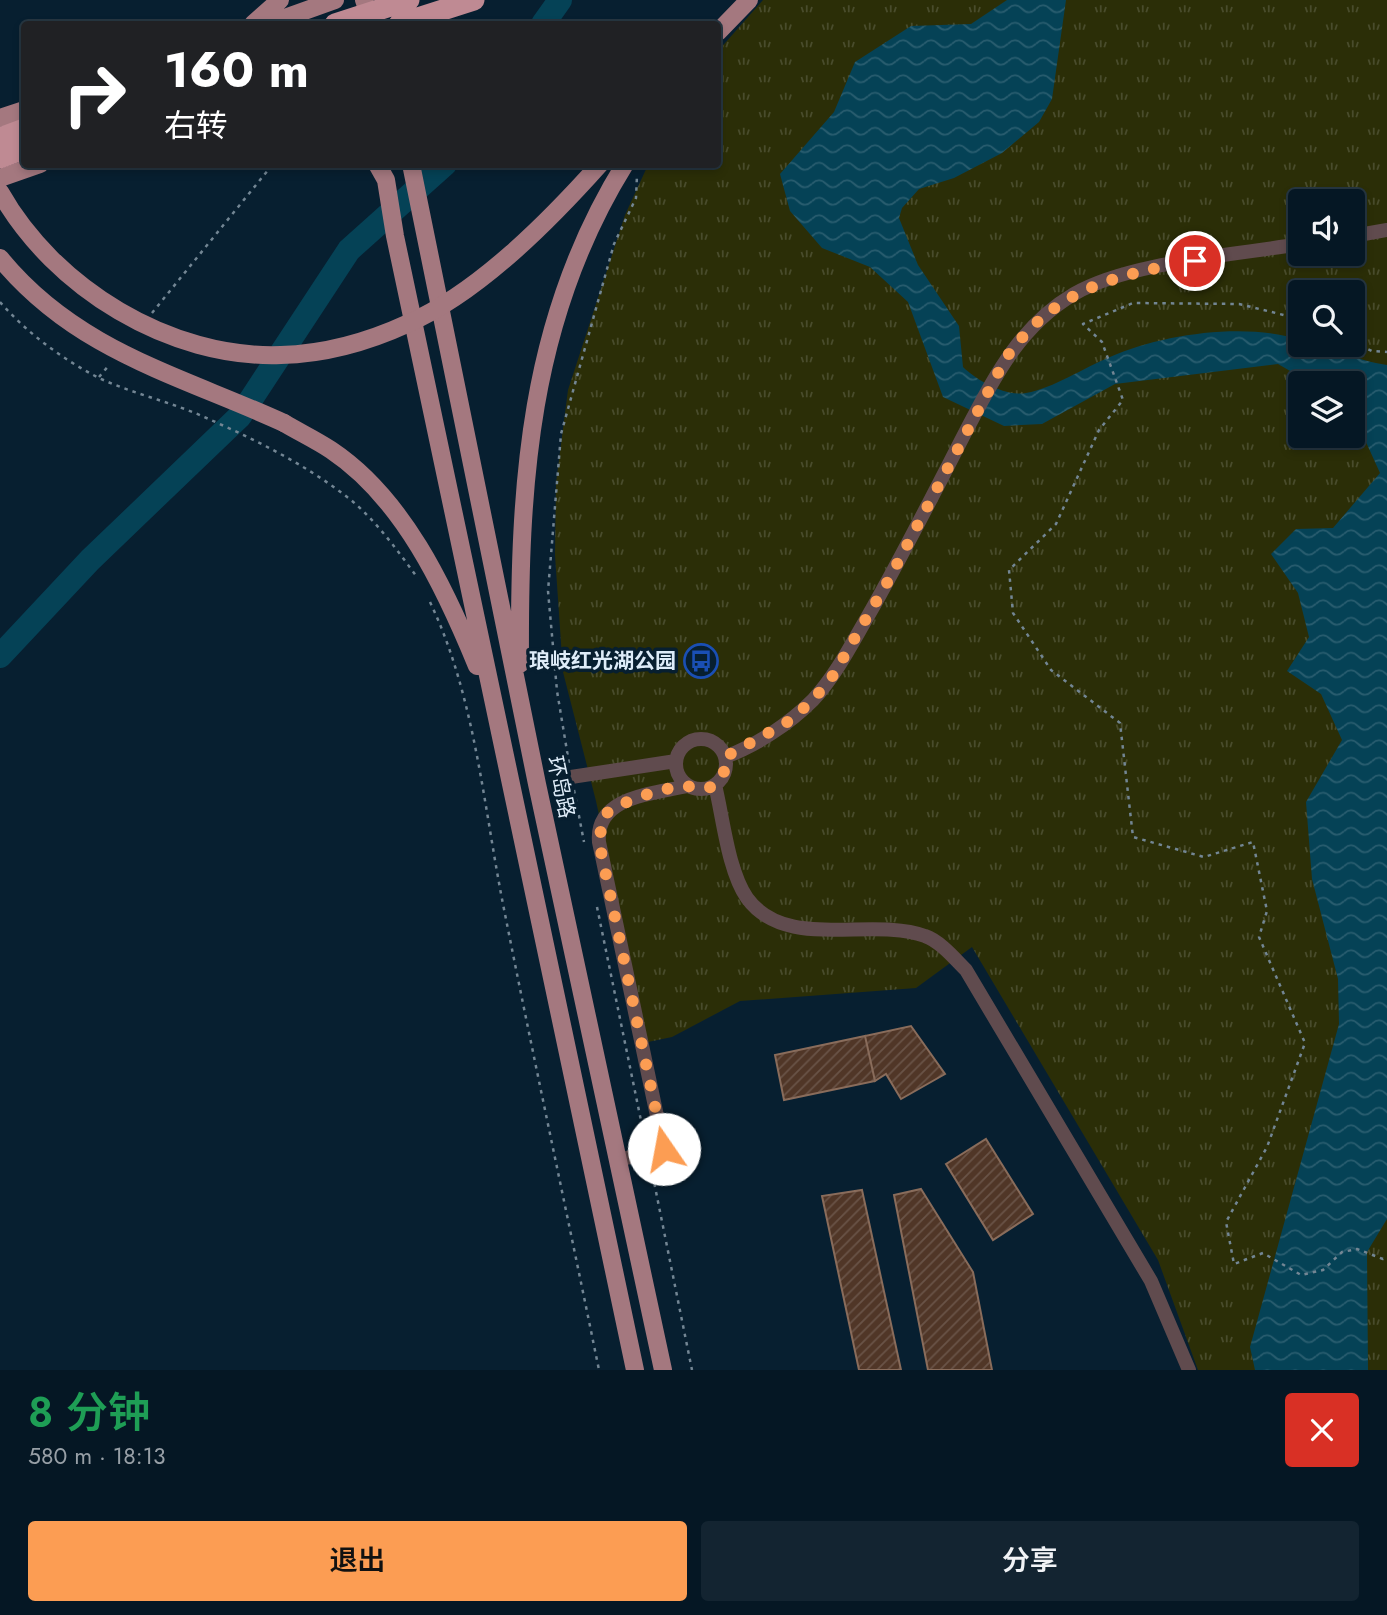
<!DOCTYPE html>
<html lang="zh">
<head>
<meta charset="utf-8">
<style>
	body { margin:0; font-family:Jost,"Noto Sans SC",sans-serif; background:#132431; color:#f1f3f6; height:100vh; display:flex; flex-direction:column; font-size:26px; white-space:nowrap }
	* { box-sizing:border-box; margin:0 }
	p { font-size:23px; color:#979fa6 }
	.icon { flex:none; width:38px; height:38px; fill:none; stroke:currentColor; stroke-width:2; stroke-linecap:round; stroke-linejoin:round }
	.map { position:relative; height:1370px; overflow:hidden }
	.side { display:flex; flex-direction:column; background:#051724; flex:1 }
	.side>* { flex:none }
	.banner { position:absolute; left:21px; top:21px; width:700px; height:147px; border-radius:7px; box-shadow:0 4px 10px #0003,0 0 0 2px #263641; background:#202124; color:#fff; overflow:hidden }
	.buttons { position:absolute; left:1288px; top:189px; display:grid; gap:14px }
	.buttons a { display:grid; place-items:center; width:77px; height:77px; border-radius:7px; background:#051724; box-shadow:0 4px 10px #0003,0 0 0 2px #263641; font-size:35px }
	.pin { position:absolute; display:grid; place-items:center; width:60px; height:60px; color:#fff; margin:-30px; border:4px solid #fff; border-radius:50%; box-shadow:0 2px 7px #0007 }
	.me { position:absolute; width:77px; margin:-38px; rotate:348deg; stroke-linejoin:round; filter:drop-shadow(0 0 5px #0008) }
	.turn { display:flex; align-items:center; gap:24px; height:147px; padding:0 28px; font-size:32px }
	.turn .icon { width:91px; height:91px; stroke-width:2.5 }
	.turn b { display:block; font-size:49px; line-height:60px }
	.round { display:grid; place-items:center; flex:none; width:74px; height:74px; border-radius:7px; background:#132431 }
	.headline { display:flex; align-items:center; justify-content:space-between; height:119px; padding:0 28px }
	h1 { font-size:42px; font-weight:600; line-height:52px; color:#1e9e55 }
	.action { display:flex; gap:14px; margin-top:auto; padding:14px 28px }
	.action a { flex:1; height:80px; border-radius:7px; background:#fc9d53; color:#111; font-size:28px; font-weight:600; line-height:80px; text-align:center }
	.action a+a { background:#132431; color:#f1f3f6 }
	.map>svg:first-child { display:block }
	.park { fill:url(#park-tufts); fill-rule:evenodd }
	.water { fill:url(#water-waves) }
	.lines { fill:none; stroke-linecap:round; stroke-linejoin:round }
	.river { stroke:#054256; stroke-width:24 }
	.building { fill:url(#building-hatch); stroke:#896c5b; stroke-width:2 }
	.path { stroke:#738694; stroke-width:2.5; stroke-dasharray:3.5 5; stroke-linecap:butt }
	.minor { stroke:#604b4e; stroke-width:14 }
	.major { stroke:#a4787f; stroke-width:18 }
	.highway { stroke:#bf8a93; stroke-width:21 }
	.major-bridge { stroke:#a4787f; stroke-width:18 }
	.highway-bridge { stroke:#bf8a93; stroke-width:21 }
	.route { stroke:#fc9d53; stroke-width:12; stroke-dasharray:0 21.6 }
	.labels { text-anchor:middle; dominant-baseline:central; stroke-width:7; stroke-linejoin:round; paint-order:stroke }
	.poi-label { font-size:21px; font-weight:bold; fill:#deecf8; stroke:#071f30; text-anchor:end }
	.street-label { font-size:21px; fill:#deecf8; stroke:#071f30 }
</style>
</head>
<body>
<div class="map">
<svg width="1387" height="1370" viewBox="0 0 1387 1370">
	<defs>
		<pattern id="park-tufts" width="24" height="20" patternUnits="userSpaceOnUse" patternTransform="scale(1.75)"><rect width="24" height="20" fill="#2b2e07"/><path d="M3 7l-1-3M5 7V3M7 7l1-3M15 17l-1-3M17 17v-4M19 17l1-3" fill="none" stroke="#494c2c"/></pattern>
		<pattern id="water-waves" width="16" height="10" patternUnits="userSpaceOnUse" patternTransform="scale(1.75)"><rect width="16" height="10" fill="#054256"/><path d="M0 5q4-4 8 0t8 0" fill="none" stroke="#295d6f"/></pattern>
		<pattern id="building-hatch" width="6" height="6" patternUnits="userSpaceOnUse" patternTransform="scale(1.75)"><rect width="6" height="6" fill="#503627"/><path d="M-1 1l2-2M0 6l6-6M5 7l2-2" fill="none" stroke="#695347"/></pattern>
	</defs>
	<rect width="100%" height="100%" fill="#071f30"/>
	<!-- park -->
	<path class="park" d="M763,0h624v1370h-189l-40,-110 -186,-313 -56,41 -176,13 -68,36 -24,5 -52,-241 -33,-129 -8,-117 1,-72 12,-93 57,-175 23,-50 70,-1v-113zM1300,201h53v53h-53zM1300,292h53v53h-53zM1300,383h53v53h-53z"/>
	<!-- water -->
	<path class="water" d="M1007,0h59l-14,99 -13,23 -37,31 -48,25 -35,11 -17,19 -3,10 19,47 41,61 4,41c13,13 43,30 63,26 28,-5 57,-25 84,-36 52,-23 136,-35 190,-17v5c26,0 58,16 87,20v854l-20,33 1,118h-113l-5,-23 89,-323 -1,-45 -26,-100 -6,-77 36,-62 -21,-46 -34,-23 22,-34 -11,-44 -27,-39 25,-25 37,-1 47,-55 -19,-42 -8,-7v-41h-42l-33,-19 -163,20 -73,40 -38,2 -61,-29 -35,-95 -38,-35 -48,-19 -32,-37 -10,-37 54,-62 21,-50 56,-36 60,-2z"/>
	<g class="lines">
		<!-- river -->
		<path class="river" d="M543,24l17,-24
			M0,656l90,-96 150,-144 109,-166 96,-86"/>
	</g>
	<!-- building -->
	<path class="building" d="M911,1026l34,48 -44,25 -15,-25 -11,7 -10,-45z
		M865,1036l10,45 -91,19 -9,-45z
		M986,1139l47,75 -40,26 -47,-76z
		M921,1189l52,83 19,98h-64l-34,-175z
		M862,1190l39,180h-42l-37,-174z"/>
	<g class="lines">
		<!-- path -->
		<path class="path" d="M0,302c27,31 61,56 97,75 33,16 71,24 105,39 52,23 105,49 149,84 26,22 46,50 66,77
			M152,313l121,-149
			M1300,319l-61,-15 -106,-1 -50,21 19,18 21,58 -24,30 -43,94 -47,46 4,43 38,57 69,53 13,114 71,20 49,-15 14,69 -8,26 46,106 -38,104 -41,75 8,42 29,-11 38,22 22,-5 19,-18 15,-3 26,10 4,-3
			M1353,342l19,9 15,1
			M99,377l11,-13
			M430,602c44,92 53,198 72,297 31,157 65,314 97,471
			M569,763l-12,-72 -9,-100 13,-157 53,-190 22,-46 1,-23
			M574,790l10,52
			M597,907l48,233
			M651,1167l41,203"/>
		<!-- minor -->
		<path class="minor" d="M1353,236l34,-6
			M676 764a25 25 0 1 1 50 0a25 25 0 1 1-50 0Z
			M725,757c32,-12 64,-33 88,-57 23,-25 38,-55 55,-84 35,-61 67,-125 99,-187 28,-53 53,-103 107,-135 55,-32 161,-39 226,-50
			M571,777l105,-16
			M715,785c8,32 13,86 32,113 39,54 124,18 178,38 15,5 30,23 41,34l185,311 38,89
			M618,1160l46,-11 -65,-307c-4,-46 55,-48 88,-56"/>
		<!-- major -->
		<path class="major" d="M364,0l8,24
			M253,24l27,-24
			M268,24l67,-24
			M718,32l31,-32
			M0,118l24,-8
			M377,164l9,16 9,56 240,1134
			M411,164l126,620 126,586
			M0,178l40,-14
			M284,423c15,9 32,17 47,27 72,48 114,138 146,216
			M520,664c-1,-178 8,-344 105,-500"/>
		<!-- highway -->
		<path class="highway" d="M0,138l24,-9
			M0,158l24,-9"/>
		<!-- major-bridge -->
		<path class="major-bridge" d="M0,192c54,96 170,167 281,163 43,-1 89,-14 128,-32 70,-31 140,-102 191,-159
			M0,258c76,93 179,117 284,165"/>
		<!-- highway-bridge -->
		<path class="highway-bridge" d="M335,24l74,-24
			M399,24l75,-24"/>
	</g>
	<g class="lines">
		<!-- route -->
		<path class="route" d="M664,1149l-65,-307 4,-25c10,-14 66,-31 83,-31 5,0 10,4 16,3 18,-1 25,-17 23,-32l61,-34 27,-23 19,-23 55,-94 119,-225c49,-70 110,-83 189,-97"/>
	</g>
	<!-- icons -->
	<defs>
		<g id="bus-ring" transform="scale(1.75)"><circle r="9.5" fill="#071f30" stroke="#1a4fb4" stroke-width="1.5"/><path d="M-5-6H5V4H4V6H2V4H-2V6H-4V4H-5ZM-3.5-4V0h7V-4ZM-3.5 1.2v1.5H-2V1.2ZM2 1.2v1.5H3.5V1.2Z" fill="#1a4fb4"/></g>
	</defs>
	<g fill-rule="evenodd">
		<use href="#bus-ring" x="701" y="661"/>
	</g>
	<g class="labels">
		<!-- poi labels -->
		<g class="poi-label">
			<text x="676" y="661">琅岐红光湖公园</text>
		</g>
		<!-- street labels -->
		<g class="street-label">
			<text transform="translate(561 787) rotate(78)">环岛路</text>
		</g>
	</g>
</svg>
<div class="buttons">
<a><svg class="icon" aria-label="sound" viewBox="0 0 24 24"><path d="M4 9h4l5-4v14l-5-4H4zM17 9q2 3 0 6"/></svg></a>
<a><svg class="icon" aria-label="search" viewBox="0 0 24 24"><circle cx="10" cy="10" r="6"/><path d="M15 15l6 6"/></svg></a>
<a><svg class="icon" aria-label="layers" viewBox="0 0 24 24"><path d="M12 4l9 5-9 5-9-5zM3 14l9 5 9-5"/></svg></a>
</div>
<div class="pin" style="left:1195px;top:261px;background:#d93025"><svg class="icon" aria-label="arrive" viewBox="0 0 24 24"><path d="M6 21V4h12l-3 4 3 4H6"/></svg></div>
<svg class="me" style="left:664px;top:1149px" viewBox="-20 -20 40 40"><circle r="19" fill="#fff"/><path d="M0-13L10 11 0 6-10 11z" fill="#fc9d53"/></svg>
<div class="banner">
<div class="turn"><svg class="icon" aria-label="right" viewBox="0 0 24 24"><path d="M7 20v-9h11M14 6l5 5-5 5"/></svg><div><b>160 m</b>右转</div></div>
</div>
</div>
<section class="side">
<div class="headline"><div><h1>8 分钟</h1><p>580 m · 18:13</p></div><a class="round" style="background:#d93025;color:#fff"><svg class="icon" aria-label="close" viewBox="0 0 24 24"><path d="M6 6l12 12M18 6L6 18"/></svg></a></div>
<div class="action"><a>退出</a><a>分享</a></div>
</section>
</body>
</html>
